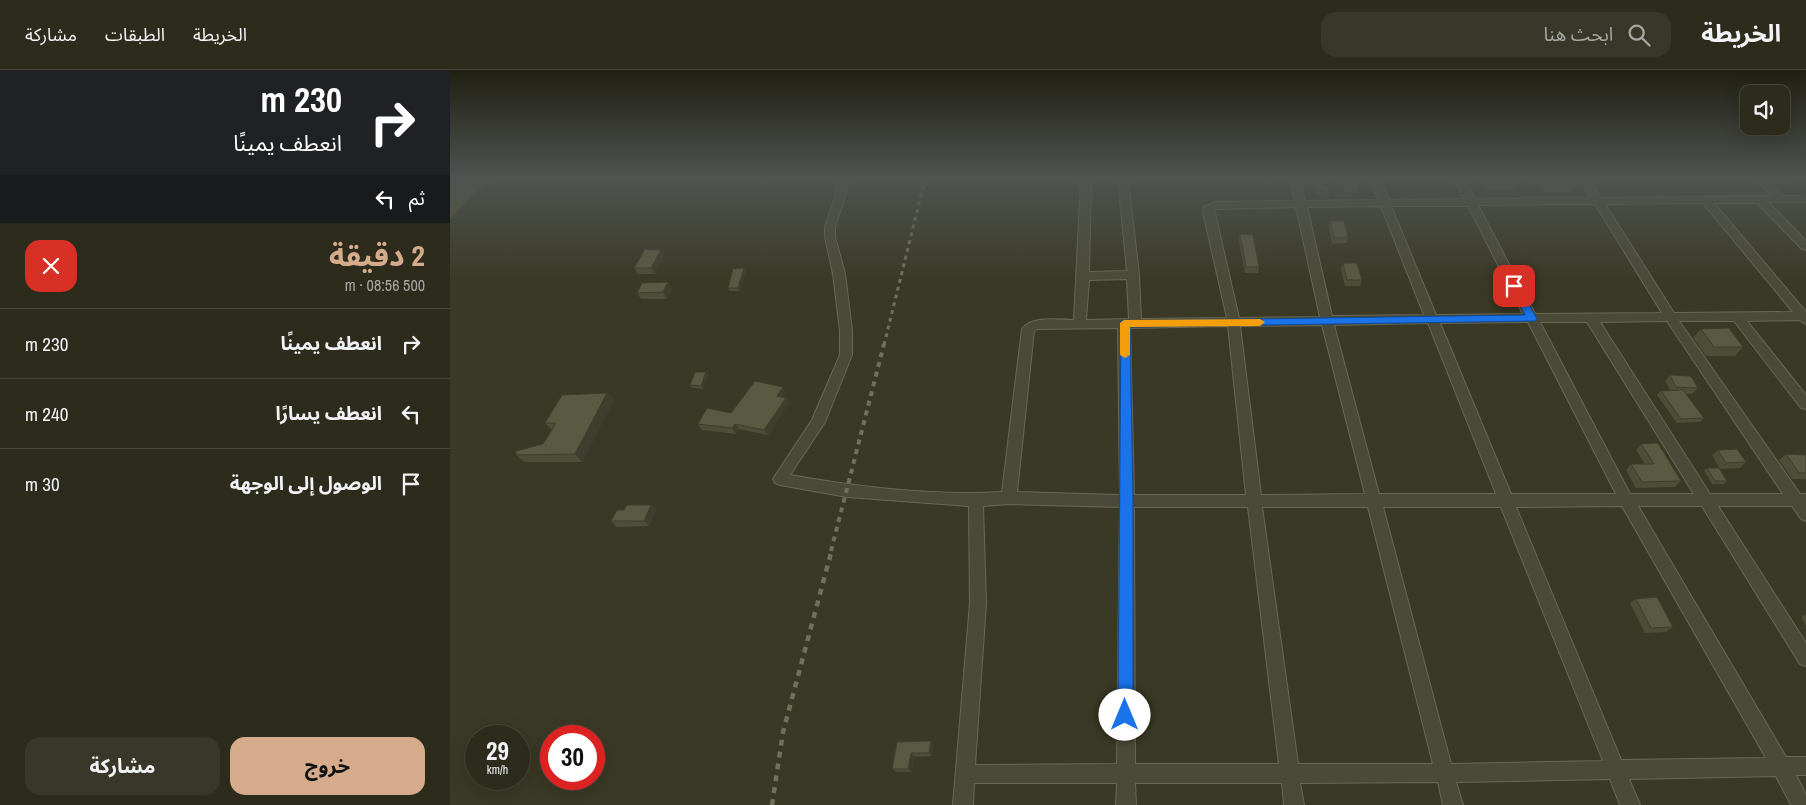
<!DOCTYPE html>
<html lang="ar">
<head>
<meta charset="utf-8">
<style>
	body { margin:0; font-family:"Archivo Narrow","Noto Sans Arabic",sans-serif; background:#383729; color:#f1f3f6; direction:rtl; height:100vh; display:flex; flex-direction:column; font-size:19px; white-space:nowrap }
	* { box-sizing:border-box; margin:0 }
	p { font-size:16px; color:#a6a7a3 }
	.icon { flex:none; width:28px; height:28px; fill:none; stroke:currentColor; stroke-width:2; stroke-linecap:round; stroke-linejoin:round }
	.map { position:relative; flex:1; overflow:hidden; direction:ltr }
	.drawer { display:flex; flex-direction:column; background:#2c2b1c; width:450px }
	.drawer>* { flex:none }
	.hud { background:#202124; color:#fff; overflow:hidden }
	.fabs { position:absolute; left:1290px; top:15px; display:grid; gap:10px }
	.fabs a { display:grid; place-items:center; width:50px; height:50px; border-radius:10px; background:#2c2b1c; box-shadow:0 5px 20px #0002,0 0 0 1px #48473b; font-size:25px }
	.speed { position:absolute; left:15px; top:655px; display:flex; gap:10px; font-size:25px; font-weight:700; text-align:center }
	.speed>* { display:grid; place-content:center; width:65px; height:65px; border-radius:50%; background:#2c2b1c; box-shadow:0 5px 20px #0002,0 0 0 1px #48473b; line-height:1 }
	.speed small { font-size:12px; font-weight:400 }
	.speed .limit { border:8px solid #d22; background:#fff; color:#111 }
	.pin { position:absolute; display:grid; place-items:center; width:42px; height:42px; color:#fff; margin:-21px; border-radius:10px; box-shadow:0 2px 8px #0006 }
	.me { position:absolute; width:55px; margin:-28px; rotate:0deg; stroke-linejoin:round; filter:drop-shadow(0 0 4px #0008) }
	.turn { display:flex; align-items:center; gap:18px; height:105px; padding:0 25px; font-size:22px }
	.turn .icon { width:65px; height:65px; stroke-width:2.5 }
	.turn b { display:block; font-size:35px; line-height:42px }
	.then { display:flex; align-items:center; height:48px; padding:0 25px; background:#0003; gap:10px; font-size:19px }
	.round { display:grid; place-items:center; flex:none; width:52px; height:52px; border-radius:15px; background:#383729 }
	.overview { display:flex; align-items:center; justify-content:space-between; height:85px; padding:0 25px }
	h1 { font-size:30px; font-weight:700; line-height:38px; color:#d6ab8b }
	.button { display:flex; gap:10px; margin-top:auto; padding:10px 25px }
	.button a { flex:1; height:58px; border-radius:15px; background:#d6ab8b; color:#111; font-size:20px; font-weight:700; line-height:58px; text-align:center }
	.button a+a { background:#383729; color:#f1f3f6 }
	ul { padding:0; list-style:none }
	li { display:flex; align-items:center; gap:15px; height:70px; padding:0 25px; border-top:1px solid #48473b }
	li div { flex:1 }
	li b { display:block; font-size:19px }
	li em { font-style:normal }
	header { display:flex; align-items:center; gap:30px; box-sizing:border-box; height:70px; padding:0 25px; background:#2c2b1c; border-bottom:1px solid #48473b }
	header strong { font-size:24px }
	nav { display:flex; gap:28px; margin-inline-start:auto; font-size:18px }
	.search { width:350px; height:45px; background:#383729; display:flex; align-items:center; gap:12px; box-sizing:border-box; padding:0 18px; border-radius:15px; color:#a6a7a3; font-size:19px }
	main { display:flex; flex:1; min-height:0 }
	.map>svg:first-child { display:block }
	.water { fill:#555431 }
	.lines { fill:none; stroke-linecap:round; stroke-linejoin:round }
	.minor-casing { stroke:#696856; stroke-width:2 }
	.minor { fill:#4b4a38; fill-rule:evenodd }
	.rail-far2 { stroke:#71715b; stroke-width:3; stroke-dasharray:4 4; stroke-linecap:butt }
	.rail-far1 { stroke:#71715b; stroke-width:4; stroke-dasharray:5 5; stroke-linecap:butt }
	.rail { stroke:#71715b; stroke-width:4.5; stroke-dasharray:6 6; stroke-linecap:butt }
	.wall { fill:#4d4d38 }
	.shaded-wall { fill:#3f3e2e }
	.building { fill:#5a5941; stroke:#3f3e2e }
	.route { fill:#1a73e8; stroke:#114b97 }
	.slow { fill:#f59e0b }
</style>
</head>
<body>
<header>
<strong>الخريطة</strong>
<div class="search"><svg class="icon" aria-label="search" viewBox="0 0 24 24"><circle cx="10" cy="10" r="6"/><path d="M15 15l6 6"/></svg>ابحث هنا</div>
<nav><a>الخريطة</a><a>الطبقات</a><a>مشاركة</a></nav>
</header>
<main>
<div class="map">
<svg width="1356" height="735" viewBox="0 0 1356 735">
	<rect width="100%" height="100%" fill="#3a3925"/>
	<!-- water -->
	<path class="water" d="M0,109h44l-23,17 -21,23z"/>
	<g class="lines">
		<!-- minor casing -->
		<g class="minor-casing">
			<path id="minor" d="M388,109h10l-3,18 -10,30v10l10,37 7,57v24l-27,67 -35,53c67,12 145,21 212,17l20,-163c10,-14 37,-9 52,-9l7,-141h10l-2,93 38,-1 -9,-92h10l11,96 2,44 86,-1 -24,-106 1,-5 11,-5 80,-1 -5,-22h10l5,22 74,-1 -9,-21h10l9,21 75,-1 -10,-20h10l11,20 116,-1 -12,-19h10l12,19 170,-2 -15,-17h10l16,17h24v6h-38l38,39v9l-4,-1 -45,-46h-43l92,109v12l-7,-4 -52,1 59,74v14l-5,-1 -67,-87h-55l121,173h6v27l-5,-2 -9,-13h-74l88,137v23l-6,-2 -98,-158h-64l148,251h20v18h-10l10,20v10h-15l-15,-29 -147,3 11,26h-20l-10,-26 -154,3 7,23h-20l-5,-23 -138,1 4,22h-20l-2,-22h-147l1,22h-20l1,-22h-143l-1,22h-20l17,-202 -1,-97 -122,-9 -67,-12 -5,-2 -2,-4 39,-59 28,-65v-24l-7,-57 -8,-37v-10l10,-30zM1253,133l90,109 -119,1 -69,-109zM1145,134l67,109 -127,1 -57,-109zM931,136l43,109 -92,1 -25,-109zM941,136h77l55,108 -87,1zM846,137l24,110 -81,1 -25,-109zM677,209l2,40 -43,1 3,-40zM1217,251l116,173h-73l-110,-172zM1078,252l88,172h-105l-71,-171zM1090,252h47l107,172h-64zM978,253l68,171h-117l-45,-169zM872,255l43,169 -104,1 -21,-169zM778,256l18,169h-112l-4,-167zM668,258l2,167 -103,-3 17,-161 3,-2zM559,434l111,3 -3,257 -142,1 11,-162 -3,-97zM1172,436l144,252 -145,2 -105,-253zM684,437h114l31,257h-144zM812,437h106l65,257h-135zM933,437h118l102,254 -152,3z"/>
		</g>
		<!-- minor -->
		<use href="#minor" class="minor"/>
		<!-- rail-far2 -->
		<path class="rail-far2" d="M434,275l41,-166"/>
		<!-- rail-far1 -->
		<path class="rail-far1" d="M381,481l53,-207"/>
		<!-- rail -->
		<path class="rail" d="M322,735l11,-73 49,-183"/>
	</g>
	<!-- wall -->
	<path class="wall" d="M861,109l19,13 -1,5 -14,-3 -5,-11z
		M892,109h13l3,8 -1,6 -12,-1z
		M1029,109h32l4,6 -3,6 -27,-1z
		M1083,109h42l3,4 -5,9h-29z
		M1328,109h14l-6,4z
		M880,151l18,16 -1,6 -15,1 -3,-17z
		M790,164l19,33 -1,6h-13l-6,-32z
		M211,180l3,6 -9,18h-17l-4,-6z
		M893,193l19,17 -2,6h-15l-4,-16z
		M296,201l-6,20h-11l-1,-3z
		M218,212l4,7 -5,10h-26l-4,-6z
		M1251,259l42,18 -8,9h-29l-13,-18z
		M256,302l2,3 -5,14 -11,-1 -2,-3z
		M1220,305l28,13 -6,6h-6l18,24 -4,4 -23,1 -20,-28 4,-4 9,-1 -5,-9z
		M157,323l7,7 -32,62h-58l-8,-7 27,-11 9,-14 -7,-7z
		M336,323l-3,4 3,1 3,5 -21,32 -29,-6 -3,5 -34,-4 -4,-6 33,-11z
		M1191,374l40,37 -6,6 -39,1 -10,-18 5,-6h14l-9,-14z
		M1268,380l28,12 -6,6 -20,1 -8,-14z
		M1336,384l20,1v24h-14l-13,-19z
		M1257,398l20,13 -3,3h-12l-8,-13z
		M201,435l5,5 -7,16 -32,1 -6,-6z
		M1186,529l37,28 -7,5 -21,1 -15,-30z
		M1356,544v12l-5,-9z
		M481,671l2,3 -1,12 -18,1 -2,15h-16l-4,-3 5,-27z"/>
	<!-- shaded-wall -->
	<path class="shaded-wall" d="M211,180l3,6 -9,18 -4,-6z
		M294,198l2,3 -6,20 -2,-3z
		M218,212l4,7 -5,10 -4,-7z
		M256,302l2,3 -5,14 -2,-3z
		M333,317l3,6 -6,9 -3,-6z
		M157,323l7,7 -32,62 -7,-8z
		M336,328l3,5 -21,32 -4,-5z
		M285,354l4,5 -3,5 -4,-6z
		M201,435l5,5 -7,16 -5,-5z
		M481,671l2,3 -1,12 -3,-3z
		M461,683l3,4 -2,15 -4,-3z"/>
	<!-- building -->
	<path class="building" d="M861,109l12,1 7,12 -14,-3z
		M895,109h10l3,8 -11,-1z
		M1035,109h26l4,6 -27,-1z
		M1095,109h30l3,4h-29z
		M880,151h14l4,16 -14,1z
		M790,164l13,1 6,32h-13z
		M195,179l16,1 -10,18h-17z
		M893,193h14l5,17h-15z
		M294,198l-6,20h-10l5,-19z
		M218,212l-5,10 -26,1 5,-10z
		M1279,258l14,19h-29l-13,-18z
		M245,302h11l-5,14 -11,-1z
		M1220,305l21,1 7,12 -22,-1z
		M305,311l28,6 -6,9 9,2 -22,32 -29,-6 -3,4 -34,-4 9,-16 24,5z
		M1233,320l21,28 -23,1 -20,-28z
		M157,323l-32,61 -59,1v-4l27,-7 13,-21h-11l17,-28z
		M1208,373l23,38 -39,1 -11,-18h23l-13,-20z
		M1287,379l9,13 -20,1 -8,-13z
		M1336,384l20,1v18h-7z
		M1257,398h12l8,13h-12z
		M177,435h24l-7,16h-33l6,-11h7z
		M1207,527l16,30 -22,1 -15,-29z
		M481,671l-2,12h-18l-3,16h-16l5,-27z"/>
	<!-- sky -->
	<linearGradient id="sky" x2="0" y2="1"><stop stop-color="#201f14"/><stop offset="0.51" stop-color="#4f5451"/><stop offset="1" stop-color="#4f5451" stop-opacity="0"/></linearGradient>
	<rect width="1356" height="212" fill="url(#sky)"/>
	<!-- route -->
	<path class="route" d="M1064,213l5,3 18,33 -1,2 -406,6 3,174v214l-3,5 -5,2 -5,-2 -2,-5 3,-394 404,-6 -15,-29z"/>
	<!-- slow -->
	<path class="slow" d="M810,249l5,3 -5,4 -130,1v28l-5,3 -5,-3v-32l4,-3z"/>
</svg>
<div class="fabs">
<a><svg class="icon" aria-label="sound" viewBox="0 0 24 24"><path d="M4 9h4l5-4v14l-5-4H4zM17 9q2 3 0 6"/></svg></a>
</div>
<div class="speed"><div>29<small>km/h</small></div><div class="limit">30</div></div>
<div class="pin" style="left:1064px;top:216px;background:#d93025"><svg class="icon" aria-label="arrive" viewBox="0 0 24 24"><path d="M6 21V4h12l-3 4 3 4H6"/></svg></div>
<svg class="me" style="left:675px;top:645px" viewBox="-20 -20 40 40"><circle r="19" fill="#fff"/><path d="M0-13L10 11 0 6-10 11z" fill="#1a73e8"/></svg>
</div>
<section class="drawer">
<div class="hud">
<div class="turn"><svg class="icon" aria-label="right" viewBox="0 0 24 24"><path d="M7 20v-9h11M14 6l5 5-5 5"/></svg><div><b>230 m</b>انعطف يمينًا</div></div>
<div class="then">ثم<svg class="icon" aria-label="left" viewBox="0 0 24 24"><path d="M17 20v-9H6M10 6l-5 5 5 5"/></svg></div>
</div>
<div class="overview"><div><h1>2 دقيقة</h1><p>500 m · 08:56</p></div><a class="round" style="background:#d93025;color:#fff"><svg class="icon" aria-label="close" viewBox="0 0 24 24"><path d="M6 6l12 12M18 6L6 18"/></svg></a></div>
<ul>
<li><svg class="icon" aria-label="right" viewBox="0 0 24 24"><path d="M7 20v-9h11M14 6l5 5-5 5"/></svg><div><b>انعطف يمينًا</b></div><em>230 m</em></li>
<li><svg class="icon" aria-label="left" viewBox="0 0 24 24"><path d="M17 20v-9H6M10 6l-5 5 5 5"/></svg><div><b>انعطف يسارًا</b></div><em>240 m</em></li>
<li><svg class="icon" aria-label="arrive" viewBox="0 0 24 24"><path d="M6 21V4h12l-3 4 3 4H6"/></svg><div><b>الوصول إلى الوجهة</b></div><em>30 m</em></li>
</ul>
<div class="button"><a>خروج</a><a>مشاركة</a></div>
</section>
</main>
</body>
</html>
